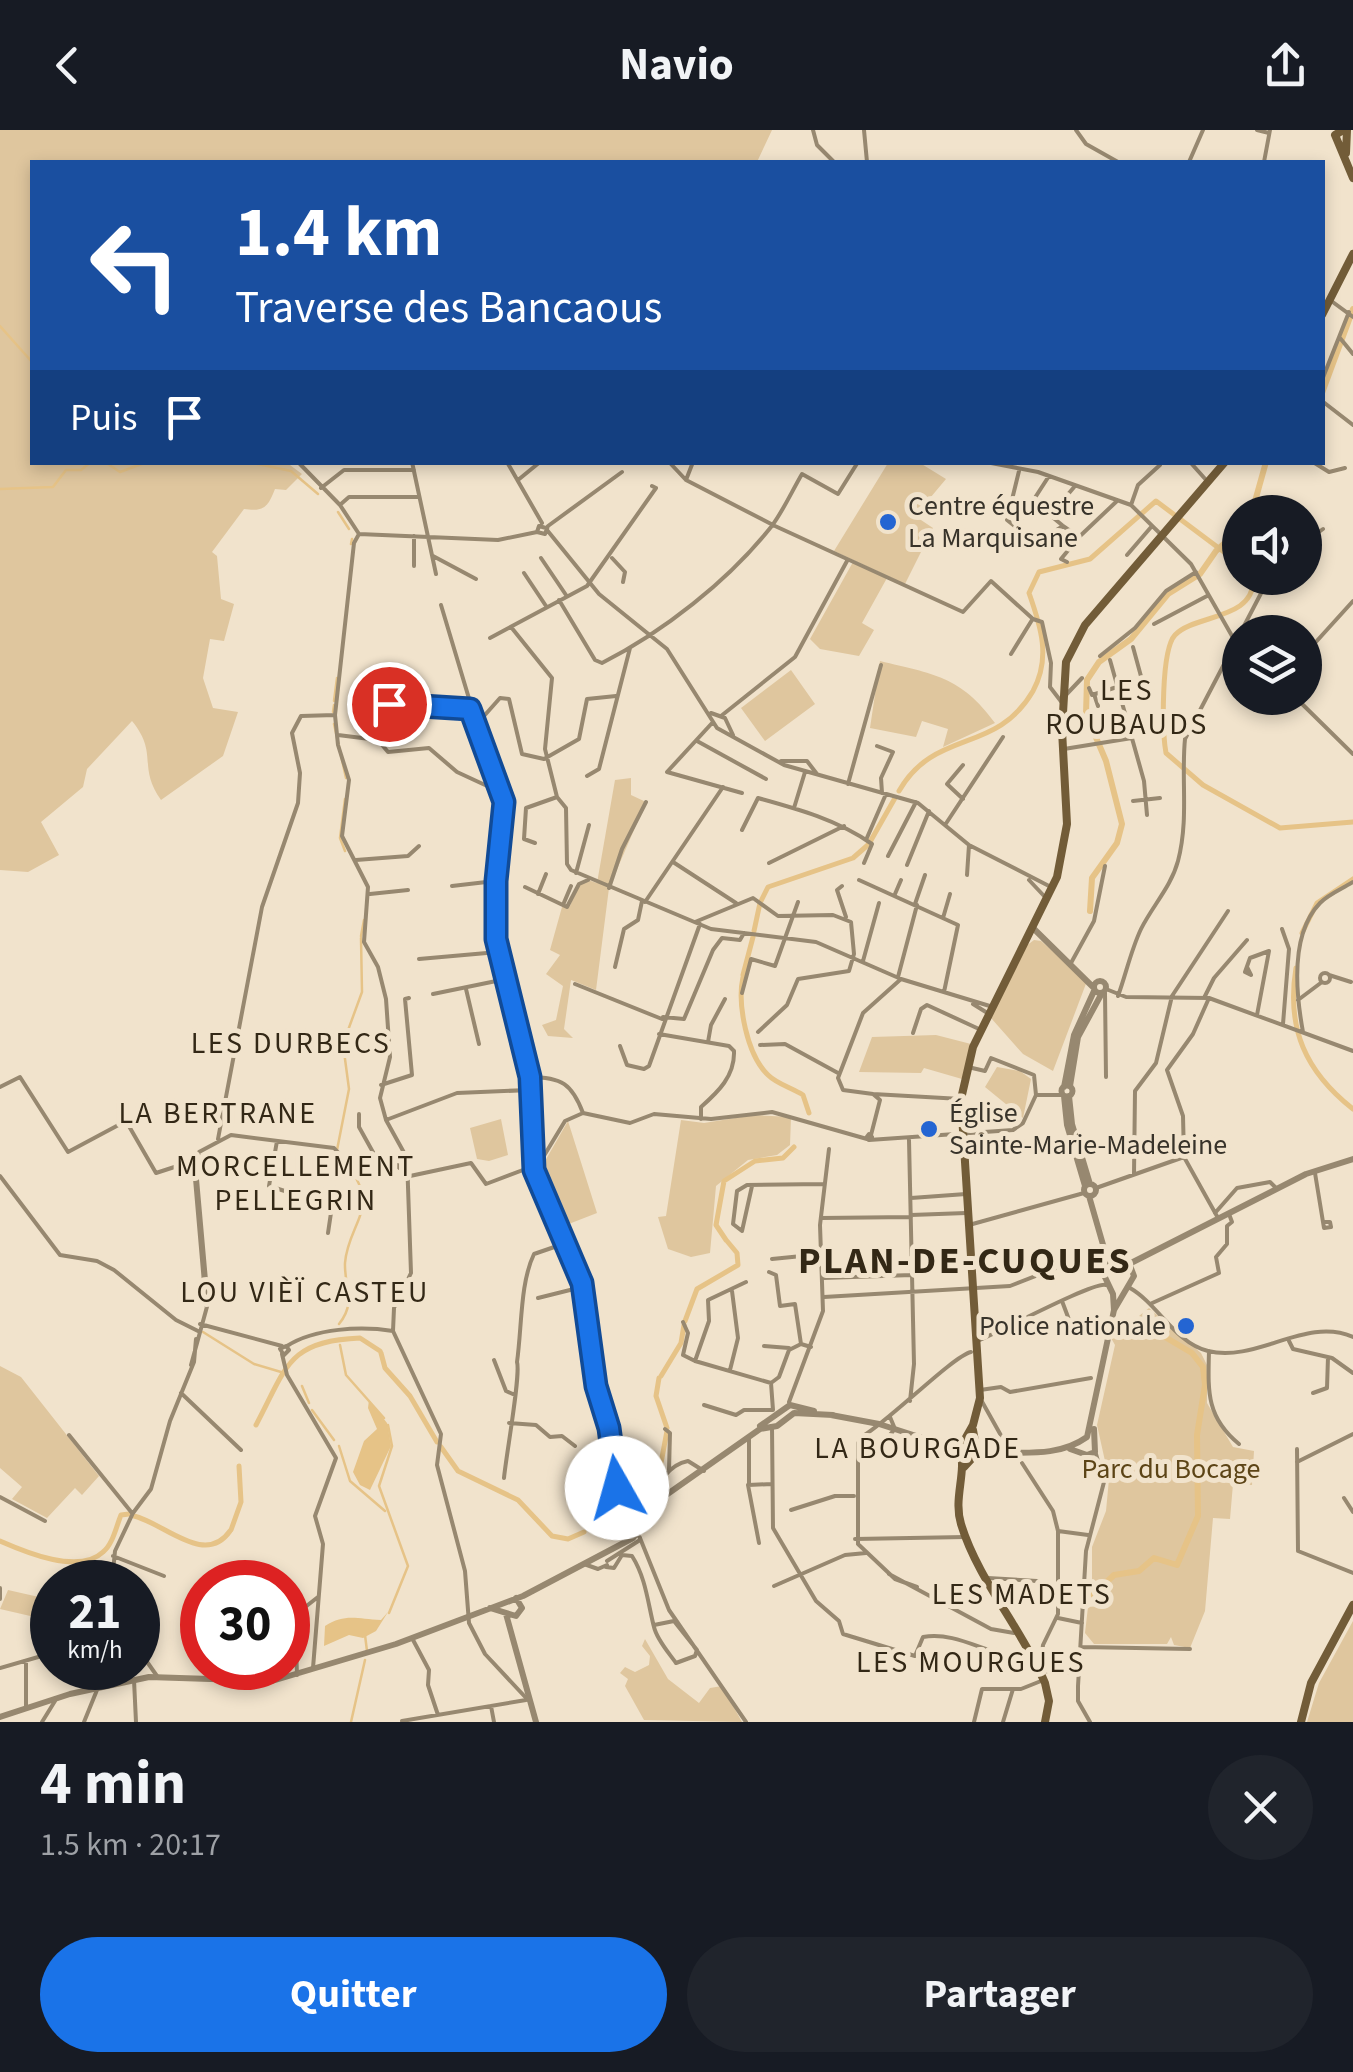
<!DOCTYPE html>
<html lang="fr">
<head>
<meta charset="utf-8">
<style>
	body { margin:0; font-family:"Source Sans 3",sans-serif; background:#20242c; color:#f1f3f6; height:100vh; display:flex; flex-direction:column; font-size:38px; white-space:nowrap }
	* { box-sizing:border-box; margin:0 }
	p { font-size:32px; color:#9ea1a6 }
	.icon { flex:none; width:55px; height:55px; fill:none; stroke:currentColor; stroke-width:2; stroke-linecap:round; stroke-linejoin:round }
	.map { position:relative; height:1592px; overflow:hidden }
	.panel { display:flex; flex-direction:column; background:#171b24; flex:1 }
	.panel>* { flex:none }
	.guide { position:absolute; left:30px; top:30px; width:1295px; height:305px; border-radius:0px; box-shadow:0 5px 15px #0003; background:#1a4fa0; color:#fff; overflow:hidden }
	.buttons { position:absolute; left:1222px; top:365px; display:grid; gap:20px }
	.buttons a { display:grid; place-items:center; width:100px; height:100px; border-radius:50%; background:#171b24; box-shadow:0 5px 15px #0003; font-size:50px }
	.speed { position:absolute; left:30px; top:1430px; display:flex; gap:20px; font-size:50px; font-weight:700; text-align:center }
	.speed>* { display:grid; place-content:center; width:130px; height:130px; border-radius:50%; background:#171b24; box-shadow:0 5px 15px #0003; line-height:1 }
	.speed small { font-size:25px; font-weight:400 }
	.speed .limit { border:15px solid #d22; background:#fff; color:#111 }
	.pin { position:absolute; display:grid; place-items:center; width:85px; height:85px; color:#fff; margin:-42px; border:5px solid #fff; border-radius:50%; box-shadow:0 2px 10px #0007 }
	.me { position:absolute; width:110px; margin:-55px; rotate:353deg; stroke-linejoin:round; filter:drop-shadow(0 0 8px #0008) }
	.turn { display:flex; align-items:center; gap:35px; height:210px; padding:0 40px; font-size:45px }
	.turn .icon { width:130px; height:130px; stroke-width:2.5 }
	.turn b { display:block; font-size:70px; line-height:85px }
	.then { display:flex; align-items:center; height:95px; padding:0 40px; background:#0003; gap:20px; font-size:38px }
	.round { display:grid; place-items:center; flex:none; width:105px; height:105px; border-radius:52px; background:#20242c }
	.overview { display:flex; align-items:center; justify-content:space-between; height:170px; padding:0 40px }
	h1 { font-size:60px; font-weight:700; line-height:75px }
	.button { display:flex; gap:20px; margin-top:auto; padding:20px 40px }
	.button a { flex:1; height:115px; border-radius:60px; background:#1a73e8; color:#fff; font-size:40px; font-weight:700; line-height:115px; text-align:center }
	.button a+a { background:#20242c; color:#f1f3f6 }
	header { display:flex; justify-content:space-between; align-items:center; height:130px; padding:0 40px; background:#171b24; font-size:45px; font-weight:700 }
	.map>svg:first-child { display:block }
	.green { fill:#dfc69e }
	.water { fill:#e6c387 }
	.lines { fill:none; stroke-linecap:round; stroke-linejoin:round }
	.stream { stroke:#e6c387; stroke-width:2.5 }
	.canal { stroke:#e6c387; stroke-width:5 }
	.river { stroke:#e6c387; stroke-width:6 }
	.minor { stroke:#978870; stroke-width:4 }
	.tertiary { stroke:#978870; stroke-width:6 }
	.secondary { stroke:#725c38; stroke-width:8 }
	.minor-bridge { stroke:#978870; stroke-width:4 }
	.route-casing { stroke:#114b97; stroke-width:25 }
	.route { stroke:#1a73e8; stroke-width:18 }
	.poi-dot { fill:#2465d2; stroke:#f1e3cc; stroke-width:4 }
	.labels { text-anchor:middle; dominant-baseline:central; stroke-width:10; stroke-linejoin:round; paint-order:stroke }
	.poi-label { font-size:28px; fill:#38332a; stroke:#f1e3cc; text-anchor:start }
	.park-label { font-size:28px; fill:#5c4416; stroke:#f1e3cc }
	.neighbourhood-label { font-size:30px; letter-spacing:2.5px; fill:#332816; stroke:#f1e3cc }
	.district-label { font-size:38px; font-weight:bold; letter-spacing:2.5px; fill:#332816; stroke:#f1e3cc }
</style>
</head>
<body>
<header><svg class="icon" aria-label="back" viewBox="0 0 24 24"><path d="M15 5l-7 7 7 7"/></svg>Navio<svg class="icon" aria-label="share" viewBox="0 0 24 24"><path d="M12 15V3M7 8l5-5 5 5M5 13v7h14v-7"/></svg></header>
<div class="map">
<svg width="1353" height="1592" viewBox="0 0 1353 1592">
	<rect width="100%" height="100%" fill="#f1e3cc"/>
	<!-- green -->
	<path class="green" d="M0,0h772l-15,32h-725v300h254l16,12 -16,16 -11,-1c-7,18 -11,23 -31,20l-32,43 5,4 4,43 13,5 -10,37 -14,-2 -7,39 10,30 25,4 -15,44 -62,44c-24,-34 -2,-46 -29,-79l-45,48 -4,18 -42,35 18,33 -31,17 -28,-2z
		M888,333h32l26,16 -31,37 18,12 -28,56 -71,-33z
		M853,432l34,16 -25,45 12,7 -15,26 -39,-7 -10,-10z
		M880,531c53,13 81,15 115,62l-52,24 5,-18 -26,-8 -6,16 -46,-9z
		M791,540l24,34 -50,37 -24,-33z
		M631,648v17l15,7 -37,86 -13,102 -25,-10 -7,49 9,9 -25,-2 -6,-11 14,-5 7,-34 -17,-12 14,-19 -10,-5 12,-43 8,-1 7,-19 11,-7 9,3 18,-103z
		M1034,810l7,1 46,40 -34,90 -30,-17 -32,-36 35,-72z
		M936,905l35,9 -9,35 -38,-11 -3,5 -62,-1 13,-35z
		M997,937l23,4 11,8 -8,39 -38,-31z
		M754,985l37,2 -1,28 -13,10 -29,5 -32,26 -6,67 -19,4 -23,-8 -10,-32 8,-1 15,-96 23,3z
		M501,989l7,36 -19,6 -12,-2 -7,-31z
		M568,991l29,92 -36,14 -26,-60 10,-6z
		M1149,1178l52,45 6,12v38l26,44 21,4 -2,34 -19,-1 -3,35 -17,-1 -8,93 -15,37 -16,-3 -3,-8 -4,7h-73l-9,-11 3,-26 13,-1 -2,-12 -7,1v-48l14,-36 3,-32 -12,-54 18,-80 -4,-7 33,-13 -5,-9z
		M0,1236l21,11 78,99 -17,19 -7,-7 -28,30 -35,-19 10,-12 -22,-19z
		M8,1460l44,10v21l-52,-12z
		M1353,1491v101h-46l12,-39z
		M645,1509l23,40 31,24 11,-15 12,-2 20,36 -98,-2 -19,-34 3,-7 -8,-6 5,-6 10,5 14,-7 1,-9 -8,-10z"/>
	<!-- water -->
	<path class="water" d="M369,1270l18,23 4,23 -21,44 -10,-5 -7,-13 11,-31 13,-12 -9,-21z
		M388,1482l-12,19 -13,7 -14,-3 -25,11 1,-20c20,-13 32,-7 56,-6z"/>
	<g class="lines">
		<!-- stream -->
		<path class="stream" d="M0,196l32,36
			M105,332l15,10 27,-10
			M248,332l43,9 27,23
			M0,359l53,-2 13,-17h15l10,-8
			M338,382l11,17
			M351,414l1,-5
			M334,571l3,-23
			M333,582l1,-7
			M334,594l12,54
			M345,669l-5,39 5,13
			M361,806l3,-16
			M337,1020l12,-61 -6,-45 19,-52 -1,-54
			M339,1194c18,-22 5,-37 6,-61 3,-40 37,-55 2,-98
			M203,1202l51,32 27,8
			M340,1215l6,30 38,43
			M302,1256l7,17
			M312,1280l22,30
			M388,1295l4,21 -13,40 29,80 -19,47
			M339,1316l11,35 35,30
			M365,1505l2,16
			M351,1592l14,-62"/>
		<!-- canal -->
		<path class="canal" d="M1253,448c3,42 -58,36 -78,57 -14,15 -13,96 -9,118l37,32 77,43 73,-6
			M899,661c36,-63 97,-36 134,-100 18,-33 8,-64 -4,-98l10,-21 51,-13 66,-58 84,63
			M870,712l25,-44
			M761,771l7,-14 85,-29 16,-14
			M754,801l6,-28
			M1302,803l15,-30 36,-24
			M1296,838c-10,61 10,104 57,141
			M743,845l10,-38
			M743,847c-6,27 4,78 25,98 9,9 24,13 35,20l6,18
			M726,1110l-10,-15 8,-44 31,-20 28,-3 11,-11
			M685,1191l12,-32 41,-24 -1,-12 -10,-12
			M381,1223l4,15 25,28 27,46
			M661,1246l20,-33 3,-18
			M659,1248l-3,18 11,32
			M256,1295c31,-58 31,-84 104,-87l20,13
			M441,1317l17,24 60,29 34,36 16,3 16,-7
			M661,1333l6,-32
			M650,1357l11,-22
			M134,1386c30,7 71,51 96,15
			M231,1400l10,-28 -2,-36
			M0,1411c25,11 79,34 103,11 10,-8 13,-25 18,-37l8,-1"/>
		<!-- river -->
		<path class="river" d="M1322,263l31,-84
			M1252,382l14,-50
			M1090,781l2,-33 25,-35 5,-19 -16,-63 -20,-47 1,-34 12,-18 32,-23 37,-45 32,-20 16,-23 24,-22
			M1093,1465l21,-20 25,-4 15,-13 23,7 21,-49 -1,-81 8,-50 -2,-18 -11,-14 -27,-16"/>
		<!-- minor -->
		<path class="minor" d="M813,0l4,15 17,17
			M864,0l3,32
			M1076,0l10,14 32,18
			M1257,0l12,3
			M1189,32l14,-32
			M1264,32l6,-32
			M1330,170l23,17
			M1340,208l13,16
			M1322,250l27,-68
			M1322,271l31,24
			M298,332l42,43 19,29
			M412,332l24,112
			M507,332l35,61
			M669,332l17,18 89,46 188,86 28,-31 42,38 9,3 9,41 -1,24 13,17
			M986,332l52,10 93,33 60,59 49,86
			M1157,332h15
			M1190,332l17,19
			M1313,332l16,10 16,-4
			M1019,341l-12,49 29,23 27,-17 16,11 -18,22 6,3
			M518,350l22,-18
			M686,350l7,-18
			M321,358l23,-18h70
			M1064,369l11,-13
			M341,374l8,-7h70
			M1131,375l7,-20 22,-20
			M1051,386l11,9
			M1018,394l31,-48
			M546,398l-7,-2 -2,6 8,2 3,-8 74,-54
			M547,400l52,64 68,55 50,79 67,37 134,38 51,42 80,41
			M359,404l-5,9 -19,172 3,30 11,35 -7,56 26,51 -4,55 14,25 8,32 4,58 -10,41 6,22 21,38 4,115 -17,35 -1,23 48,103 -4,31 28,106 4,52 16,31 43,46
			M359,404l139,6 39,-8
			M1079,407l38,-36
			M1305,412l18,-13
			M1127,425l25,-29
			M433,426l43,23
			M541,428l25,37
			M612,428l13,14 -2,10
			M414,436v-30
			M524,443l22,33
			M559,470l36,60 7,3c61,-31 126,-82 169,-136 11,-14 21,-36 31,-53l36,20 20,-32
			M441,475l53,177 11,20 -10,79 1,58 33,138 5,93 42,91 12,45 8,80 13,42 8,60 19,44
			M1154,494l53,-28
			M511,497l41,51 -7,71 12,48 9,11 1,56 4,6 140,59 105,13 85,37 92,28
			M490,508l97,-52 69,-98 -4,-2
			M1011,524l21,-34
			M1305,524l48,-53
			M1100,526l35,-28 31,-37 30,-19
			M1110,530l34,121 3,34
			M1089,558l3,7 25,-8
			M1119,561l23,-11 -9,-33
			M1094,564l4,12
			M1063,568l19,-20
			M1296,568l57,56
			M711,583l14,5 8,17
			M721,586l74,-59 52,-96
			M713,592l-46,50 75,21
			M476,595l24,-27 9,1 13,55 22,5 35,-20 8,-40 29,-3
			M338,605l40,5 10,12 41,-4 28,24 41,19
			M379,609l4,-38 88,8
			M697,611l69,38
			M877,616l16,6 -12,26 1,15
			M1064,619l68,-11
			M781,631h26l10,13
			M963,635l-16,19 16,15
			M587,646l12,-7 31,-121
			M848,654l33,-119
			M1133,671l27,-3
			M794,678l11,-36
			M945,695l58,-88
			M742,700l16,-32c40,11 80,22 114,46l-8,19
			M866,710l20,-46
			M535,713l-11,-4 2,-31 31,-11
			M888,726l28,-54
			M356,730l52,-4 11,-10
			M673,732l63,41
			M769,733l75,-37
			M907,735l22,-54
			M576,743l13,-48
			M967,745l2,-30
			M859,750l99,45 -14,67
			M1029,750l16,17
			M452,756l43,-5
			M842,756l-5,4 9,27
			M525,757l42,20 12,-23 9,-4
			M609,758l13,-39 24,-47
			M370,764l38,-4
			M538,764l8,-20
			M895,764l6,-14
			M645,772l78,-115
			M915,774l10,-29
			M563,775l8,-19
			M943,788l7,-24
			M695,792l58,-24 25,18 55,-1 18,7 3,32 -5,17 -51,8 -11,26 -29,27
			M1282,799l7,20 -6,75
			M419,829l79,-7
			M863,831l16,-58
			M1071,833l23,-42 11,-55
			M615,837l9,-38 14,-9 4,-19
			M1247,837l4,8 -6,-3 5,-14 19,-7 -12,64
			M1320 848a5 5 0 1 1 10 0a5 5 0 1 1-10 0Z
			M1329,845l22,7
			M898,847l19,-72
			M575,854l87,35
			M466,859l13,55
			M1106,859l20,8 83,1 144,53
			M742,863l9,-34 24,7 23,-64
			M1105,863l1,84
			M433,864l73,-15
			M1118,866c8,-22 13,-46 23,-67 12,-24 30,-42 37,-68 11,-42 3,-82 7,-122l84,-161
			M1204,868l10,-20 33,-38
			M1209,868l-16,36 -26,36 16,46 1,41 34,61
			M1298,870l24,-18
			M973,874l16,10
			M663,887l21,2 29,-69 9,-12 18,2 4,-7
			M1303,902c-7,-38 -13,-98 17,-129 9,-9 22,-14 33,-21
			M913,903l8,-24 6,-4 52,24
			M659,904l70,12 5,5c1,25 -16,41 -33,56v12
			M708,912l3,-17 14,-26
			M760,915l25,-1 53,29
			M620,916l7,19 17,4 5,-3 51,-142
			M968,937l17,4 6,-13 43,17 2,20
			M529,947c33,0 43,7 54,36
			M381,955l31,-10 -7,-76 4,-1
			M0,957l20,-10 48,75 58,-31 30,52 40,-13
			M873,964l88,5
			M359,984v13l25,45
			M386,990l71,-27 72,-3
			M869,1004l3,3 -3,3 -3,-2z
			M871,1005l9,-35 -7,-6 -30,-4 -5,-12 25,-65 38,-34
			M218,1009l44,-232 36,-104 2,-30 -8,-40 9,-17 34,-1
			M869,1010l144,-10 10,-7 13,-28h27
			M909,1010l5,224 -4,37
			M277,1011l-8,45 63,20 -4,27
			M398,1037l12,9 61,-13 15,21 53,-20 26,-43 18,-8 47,10 24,-9 57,5 61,-7 95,27
			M1315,1043l8,49
			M1134,1044l1,-83 21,-28 16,-67 56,-85
			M0,1046l60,79 37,6 17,9 62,50 22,11
			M752,1056l-10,45 -9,-7 4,-33 10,-6 77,-1
			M1096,1058l88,-31
			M911,1068l55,-4
			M1215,1083l22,-25 33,-6 7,7
			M911,1085l55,-2
			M821,1088l90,-1
			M1323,1092h7l1,5 -7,1z
			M969,1095l115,-32
			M772,1129l50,-5
			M970,1131l47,-13
			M769,1142l7,3 4,31 15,-2 6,40 10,3
			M823,1148l89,-3
			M746,1152l-38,18 1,21 -14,40 76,22
			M1130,1158c28,16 45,55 78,63 49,12 98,-35 145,-14
			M824,1167l186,-11 69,-27
			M538,1168l44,-11
			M1062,1171l12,32 14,-2
			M1150,1174l69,-31 -3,-16 11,-13v-18l5,-4 -3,-8
			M206,1176l-12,-139 5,-15 32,-17 103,13 24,26 10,3 38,-16
			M683,1192l5,11 -5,22 12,6
			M200,1194l82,22
			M1289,1211l4,8 39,9 21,15
			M975,1212c23,-9 119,-61 131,-57
			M286,1216l3,4 -5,5 -4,-6z
			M287,1216c28,-18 74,-20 106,-15
			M764,1216l25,2
			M1209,1221c-1,40 -3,66 30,93
			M282,1224l5,21 49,83 -21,58 8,28 -10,124
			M494,1230l12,31 9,4
			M191,1235l17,-62 -12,-135
			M730,1240l8,-32 -6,-47
			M980,1260l21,-3 9,5 81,-14
			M181,1263l60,57
			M1313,1263l14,-5 1,-31
			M980,1268l28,50
			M789,1272l34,-91 -3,-86 9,-76
			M704,1275l32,10 8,-5h29l-2,-27 8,-6 10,-27 12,-6
			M509,1293l27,2 14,12 12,-1 13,10
			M772,1297l1,101 43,73 23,20 4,13 72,22 8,-19c43,-7 74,29 118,18
			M665,1299l5,4 -1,37
			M69,1305l63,78
			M863,1306c26,-15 90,-80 108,-84
			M886,1309l9,-10 -5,-12
			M1297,1319l1,102 55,22
			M1297,1332l56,-28
			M1022,1333l31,48 5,20v83l-15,31 -3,26 38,2
			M504,1348c2,-22 17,-104 13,-116 5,-35 3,-79 17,-108l32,-11
			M749,1353v-45
			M0,1367l45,24
			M1344,1368l9,14
			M655,1374c-4,-18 16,-40 33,-43l16,10
			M791,1380l44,-14h19
			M1058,1401l30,4
			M640,1408l29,72 77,112
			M855,1409l110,-2
			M759,1413l-11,-58 24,-1
			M858,1414v-101l5,-6
			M858,1414l37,35 22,8
			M113,1426l51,20
			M607,1431l33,-21
			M584,1434l14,5 9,-4
			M606,1437l8,1 8,-13 10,1c14,22 16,48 22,71 3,13 15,26 22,36l19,-7 2,-6 -23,-29 -20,4
			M889,1444l102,55 23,4
			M988,1448l49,3 1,17 18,3
			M112,1452l3,-31 18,-38 18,-24 19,-68 24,-59 2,-23
			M774,1456l71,-31 21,-2
			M0,1458v11
			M138,1473l2,2
			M1058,1488l24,5
			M412,1508l17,32 -1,15 10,30
			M1082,1517l108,2
			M138,1519l19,27
			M26,1531v45
			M0,1538l52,-15
			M109,1538l5,14
			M297,1545l-2,-60 23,-18
			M134,1550l2,42
			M491,1576l3,16
			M402,1591l124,-21
			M42,1592l13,-21
			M84,1592l13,-32
			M974,1592l8,-33h39l20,-8
			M1003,1592l10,-33
			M1090,1592l-12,-21v-15l8,-135 18,-69 -8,-28"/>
		<!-- tertiary -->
		<path class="tertiary" d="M1032,797l61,60
			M1094 857a6 6 0 1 1 12 0a6 6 0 1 1-12 0Z
			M1061.5 961a5.5 5.5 0 1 1 11 0a5.5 5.5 0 1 1-11 0Z
			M1070,956l8,-49 24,-44
			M1064,957l10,-52 20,-44
			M1064,966l3,29 18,61
			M1069,966l3,28 18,60
			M1084 1060a6 6 0 1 1 12 0a6 6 0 1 1-12 0Z
			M1089,1066l19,66
			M1131,1133l175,-89 47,-15
			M831,1285l48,9 81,26
			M760,1296l30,-21 24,6
			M1070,1319l17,6 8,-3 -1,-23
			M977,1323c38,-3 78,7 110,-16l27,-127 20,-34 -5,-13 -10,-5 -11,4 -6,9 11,23 1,16
			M490,1478l26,8 6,-8 -6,-10
			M506,1484l30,108
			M0,1587l70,-23 79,-17 123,4 124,-37 127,-48 110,-58 26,-38 101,-71 17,-3 17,-13 39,2"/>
		<!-- secondary -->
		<path class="secondary" d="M1343,0l-8,5 18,43
			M1346,23l1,-23
			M1322,185l31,-61
			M964,1337l13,-14 -4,-23
			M1045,1592l4,-21 -4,-18c-23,-54 -67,-103 -84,-159 -8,-26 6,-51 -1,-76l13,-23 7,-27 -19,-299 12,-52 84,-170 10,-53 -5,-94 4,-68 19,-37 140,-163
			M1301,1592l10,-39 42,-78"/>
		<!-- minor-bridge -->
		<path class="minor-bridge" d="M636,1402l4,6"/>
	</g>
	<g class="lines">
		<!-- route casing -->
		<g class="route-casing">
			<path id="route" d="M389,574l81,5 34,93 -8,79v58l34,138 4,93 48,113 14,103 13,42 8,60"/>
		</g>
		<!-- route -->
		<use href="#route" class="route"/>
	</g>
	<!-- markers -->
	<g class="poi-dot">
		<circle cx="888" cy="392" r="10"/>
		<circle cx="929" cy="999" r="10"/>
		<circle cx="1186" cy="1196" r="10"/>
	</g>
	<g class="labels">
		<!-- poi labels -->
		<g class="poi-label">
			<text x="908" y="376">Centre équestre<tspan x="908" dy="32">La Marquisane</tspan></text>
			<text x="949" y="983">Église<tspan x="949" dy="32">Sainte-Marie-Madeleine</tspan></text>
			<text x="1166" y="1196" text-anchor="end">Police nationale</text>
		</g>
		<!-- park labels -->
		<g class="park-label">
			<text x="1171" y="1339">Parc du Bocage</text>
		</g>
		<!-- neighbourhood labels -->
		<g class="neighbourhood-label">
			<text x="1127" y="560">LES<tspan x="1127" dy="34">ROUBAUDS</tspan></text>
			<text x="291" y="913">LES DURBECS</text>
			<text x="218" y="983">LA BERTRANE</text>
			<text x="296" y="1036">MORCELLEMENT<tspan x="296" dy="34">PELLEGRIN</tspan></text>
			<text x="305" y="1162">LOU VIÈÏ CASTEU</text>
			<text x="918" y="1318">LA BOURGADE</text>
			<text x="1022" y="1464">LES MADETS</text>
			<text x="971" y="1532">LES MOURGUES</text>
		</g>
		<!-- district labels -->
		<g class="district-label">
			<text x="965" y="1131">PLAN-DE-CUQUES</text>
		</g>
	</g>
</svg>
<div class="buttons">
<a><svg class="icon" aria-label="sound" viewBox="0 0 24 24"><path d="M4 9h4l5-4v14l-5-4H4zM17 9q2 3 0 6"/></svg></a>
<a><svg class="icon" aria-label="layers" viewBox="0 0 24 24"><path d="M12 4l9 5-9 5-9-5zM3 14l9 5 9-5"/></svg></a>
</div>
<div class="speed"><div>21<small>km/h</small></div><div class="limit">30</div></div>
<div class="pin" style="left:389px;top:574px;background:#d93025"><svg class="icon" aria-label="arrive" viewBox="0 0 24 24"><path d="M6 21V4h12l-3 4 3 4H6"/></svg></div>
<svg class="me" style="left:617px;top:1358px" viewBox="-20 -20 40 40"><circle r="19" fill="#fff"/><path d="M0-13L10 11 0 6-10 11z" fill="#1a73e8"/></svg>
<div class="guide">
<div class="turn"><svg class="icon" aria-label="left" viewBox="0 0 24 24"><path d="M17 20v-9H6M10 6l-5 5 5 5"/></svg><div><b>1.4 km</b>Traverse des Bancaous</div></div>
<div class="then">Puis<svg class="icon" aria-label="arrive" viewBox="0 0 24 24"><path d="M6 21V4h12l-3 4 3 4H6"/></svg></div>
</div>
</div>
<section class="panel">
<div class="overview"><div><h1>4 min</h1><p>1.5 km · 20:17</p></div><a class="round"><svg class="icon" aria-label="close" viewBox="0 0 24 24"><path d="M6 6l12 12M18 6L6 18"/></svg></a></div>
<div class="button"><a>Quitter</a><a>Partager</a></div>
</section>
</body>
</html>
